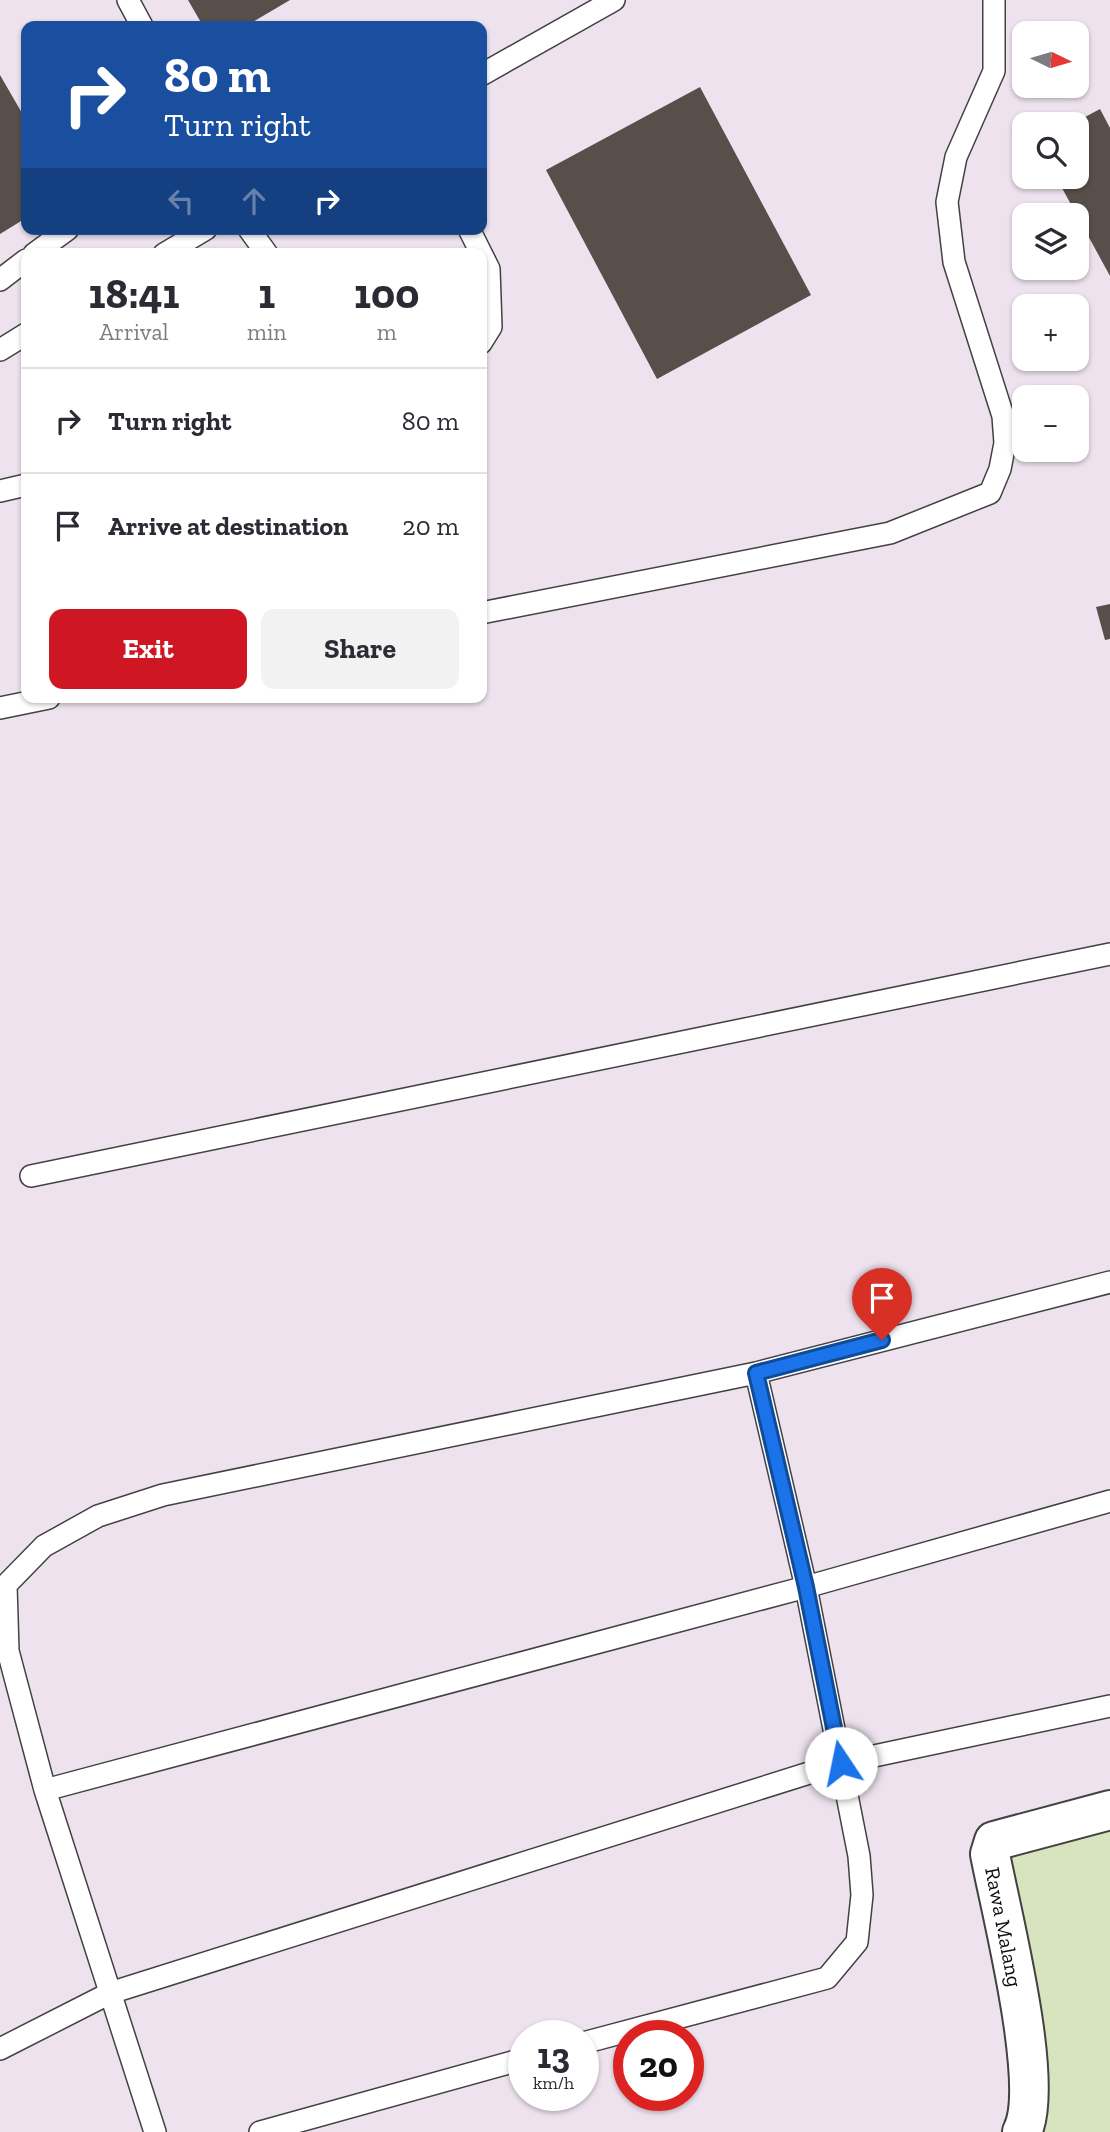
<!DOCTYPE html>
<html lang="en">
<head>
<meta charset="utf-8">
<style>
	body { margin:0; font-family:"Zilla Slab",serif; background:#f2f2f3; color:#2b2b33; height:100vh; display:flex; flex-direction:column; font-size:26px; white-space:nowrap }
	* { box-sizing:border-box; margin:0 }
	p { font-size:23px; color:#7c7c81 }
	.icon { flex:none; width:38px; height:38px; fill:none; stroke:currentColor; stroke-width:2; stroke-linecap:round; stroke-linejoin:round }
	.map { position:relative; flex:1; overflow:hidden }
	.panel { position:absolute; left:21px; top:248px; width:466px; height:455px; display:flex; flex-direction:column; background:#fff; border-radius:14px; box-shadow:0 2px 5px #0004 }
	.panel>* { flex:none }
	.guide { position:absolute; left:21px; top:21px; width:466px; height:214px; border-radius:14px; box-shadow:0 2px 5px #0004; background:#1a4fa0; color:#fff; overflow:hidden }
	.needle { width:46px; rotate:95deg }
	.tools { position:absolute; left:1012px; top:21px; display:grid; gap:14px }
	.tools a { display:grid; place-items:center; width:77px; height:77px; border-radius:14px; background:#fff; box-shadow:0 2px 5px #0004; font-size:35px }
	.speed { position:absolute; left:508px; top:2020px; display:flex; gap:14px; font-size:35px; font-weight:700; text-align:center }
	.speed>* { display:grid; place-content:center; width:91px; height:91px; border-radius:50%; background:#fff; box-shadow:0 2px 5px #0004; line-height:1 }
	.speed small { font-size:18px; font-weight:400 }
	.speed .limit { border:10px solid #d22; background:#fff; color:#111 }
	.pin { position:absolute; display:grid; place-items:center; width:60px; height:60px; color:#fff; margin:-72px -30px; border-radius:50% 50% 50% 0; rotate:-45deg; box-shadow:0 0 7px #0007 }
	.pin .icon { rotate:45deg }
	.me { position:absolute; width:77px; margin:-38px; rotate:349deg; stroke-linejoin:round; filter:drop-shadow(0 0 5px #0008) }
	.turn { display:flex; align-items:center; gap:24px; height:147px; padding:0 28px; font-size:32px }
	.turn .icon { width:91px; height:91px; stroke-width:2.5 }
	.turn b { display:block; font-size:49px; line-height:60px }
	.lanes { display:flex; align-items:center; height:66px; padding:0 28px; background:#0003; justify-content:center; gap:35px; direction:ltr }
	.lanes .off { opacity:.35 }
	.eta { display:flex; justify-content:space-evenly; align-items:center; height:119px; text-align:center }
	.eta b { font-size:42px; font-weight:700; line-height:49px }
	.primary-button { display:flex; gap:14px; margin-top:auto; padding:14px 28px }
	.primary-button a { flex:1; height:80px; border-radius:14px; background:#ce1723; color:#fff; font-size:28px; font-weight:700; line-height:80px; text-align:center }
	.primary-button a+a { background:#f2f2f3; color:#2b2b33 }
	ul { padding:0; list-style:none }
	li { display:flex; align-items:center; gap:21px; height:105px; padding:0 28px; border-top:2px solid #e1e1e2 }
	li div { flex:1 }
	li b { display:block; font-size:26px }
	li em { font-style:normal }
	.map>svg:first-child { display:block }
	.industrial { fill:#ede2ee; fill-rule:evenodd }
	.cemetery { fill:#d8e4be }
	.building { fill:#584f4a }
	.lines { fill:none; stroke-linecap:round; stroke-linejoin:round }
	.lane-casing { stroke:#424242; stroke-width:24 }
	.street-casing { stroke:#424242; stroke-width:42 }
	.lane { stroke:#fff; stroke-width:21 }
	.street { stroke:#fff; stroke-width:38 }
	.route-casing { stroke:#114b97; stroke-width:18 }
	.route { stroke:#1a73e8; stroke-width:12 }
	.labels { text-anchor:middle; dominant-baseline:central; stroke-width:7; stroke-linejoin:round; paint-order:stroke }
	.street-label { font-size:21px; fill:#0f0f0f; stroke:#fff }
</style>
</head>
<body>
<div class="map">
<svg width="1110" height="2132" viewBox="0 0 1110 2132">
	<rect width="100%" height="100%" fill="#fffcf0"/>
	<!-- industrial -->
	<path class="industrial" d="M0,0h1110v1811l-88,321h-1022zM26,26h455v203h-455zM1024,33h52v53h-52zM1024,124h52v53h-52zM1024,215h52v53h-52zM26,254h455v444h-455zM1024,306h52v53h-52zM1024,397h52v53h-52zM523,2035h60v60h-60zM628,2035h60v60h-60z"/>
	<!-- cemetery -->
	<path class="cemetery" d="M1110,1811v321h-88l-28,-291z"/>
	<!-- building -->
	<path class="building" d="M188,0h102l-44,26h-43z
		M0,75l26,45v98l-26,16z
		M700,87l111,208 -154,84 -111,-209z
		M1100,109l10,19v148l-54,-99h20v-53h-4z
		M1110,604v35l-5,1 -9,-33z"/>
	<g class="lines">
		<!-- lane casing -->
		<g class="lane-casing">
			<path id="lane" d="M128,0l14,26
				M481,75l133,-75
				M249,229l18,25
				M469,229l20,40 2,58 -10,16
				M34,254l34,-25
				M164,254l42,-25
				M0,280l26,-20
				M0,350l26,-16
				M0,491l26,-6
				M481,613l409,-80 100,-40 10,-24 5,-26 -2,-27 -49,-154 -7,-60 9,-45 38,-86v-71
				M0,708l49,-10
				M31,1176l1079,-222
				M45,1790l761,-203 304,-86
				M583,2043l244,-65 30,-36 5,-47 -3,-39 -53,-269 -50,-214
				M0,2049l110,-56 731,-230 269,-57
				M155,2132l-110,-342 -37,-139 -2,-66 38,-39 54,-30 65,-21 593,-122 354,-91
				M260,2132l263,-73"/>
		</g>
		<!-- street casing -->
		<g class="street-casing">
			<path id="street" d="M1022,2132c24,-47 -21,-220 -32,-278l4,-13 116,-31"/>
		</g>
		<!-- lane -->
		<use href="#lane" class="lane"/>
		<!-- street -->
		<use href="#street" class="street"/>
	</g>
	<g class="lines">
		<!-- route casing -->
		<g class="route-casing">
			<path id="route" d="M841,1763l-35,-176 -50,-214 126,-33"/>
		</g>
		<!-- route -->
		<use href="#route" class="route"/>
	</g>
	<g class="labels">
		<!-- street labels -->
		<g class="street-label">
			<text transform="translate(1004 1927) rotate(79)">Rawa Malang</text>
		</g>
	</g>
</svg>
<div class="tools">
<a><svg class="needle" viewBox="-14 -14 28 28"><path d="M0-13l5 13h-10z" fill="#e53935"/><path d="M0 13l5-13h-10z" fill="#7c7c81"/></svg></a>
<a><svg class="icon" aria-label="search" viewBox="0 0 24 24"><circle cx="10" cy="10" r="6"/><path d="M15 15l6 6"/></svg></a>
<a><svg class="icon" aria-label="layers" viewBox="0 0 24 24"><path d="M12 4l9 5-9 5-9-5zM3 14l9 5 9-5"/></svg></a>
<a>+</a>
<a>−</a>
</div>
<div class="speed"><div>13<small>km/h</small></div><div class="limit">20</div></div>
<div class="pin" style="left:882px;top:1340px;background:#d93025"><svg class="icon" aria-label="arrive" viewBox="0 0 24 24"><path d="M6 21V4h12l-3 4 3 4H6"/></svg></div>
<svg class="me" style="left:841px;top:1763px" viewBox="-20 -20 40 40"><circle r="19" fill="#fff"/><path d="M0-13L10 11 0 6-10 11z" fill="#1a73e8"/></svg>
<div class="guide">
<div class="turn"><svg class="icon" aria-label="right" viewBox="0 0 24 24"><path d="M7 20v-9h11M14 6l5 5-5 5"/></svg><div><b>80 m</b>Turn right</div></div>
<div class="lanes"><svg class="icon off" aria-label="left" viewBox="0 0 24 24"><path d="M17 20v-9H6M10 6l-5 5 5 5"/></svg><svg class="icon off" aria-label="ahead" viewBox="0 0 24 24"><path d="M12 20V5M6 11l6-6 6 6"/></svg><svg class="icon" aria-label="right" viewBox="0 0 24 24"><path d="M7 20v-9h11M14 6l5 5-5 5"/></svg></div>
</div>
<section class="panel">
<div class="eta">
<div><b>18:41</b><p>Arrival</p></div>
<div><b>1</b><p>min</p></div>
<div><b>100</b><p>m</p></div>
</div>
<ul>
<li><svg class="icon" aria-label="right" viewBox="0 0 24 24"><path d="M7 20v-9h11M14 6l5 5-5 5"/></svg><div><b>Turn right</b></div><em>80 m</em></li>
<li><svg class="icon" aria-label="arrive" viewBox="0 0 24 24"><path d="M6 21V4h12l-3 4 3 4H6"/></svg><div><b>Arrive at destination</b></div><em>20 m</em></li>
</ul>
<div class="primary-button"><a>Exit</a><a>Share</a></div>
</section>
</div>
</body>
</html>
